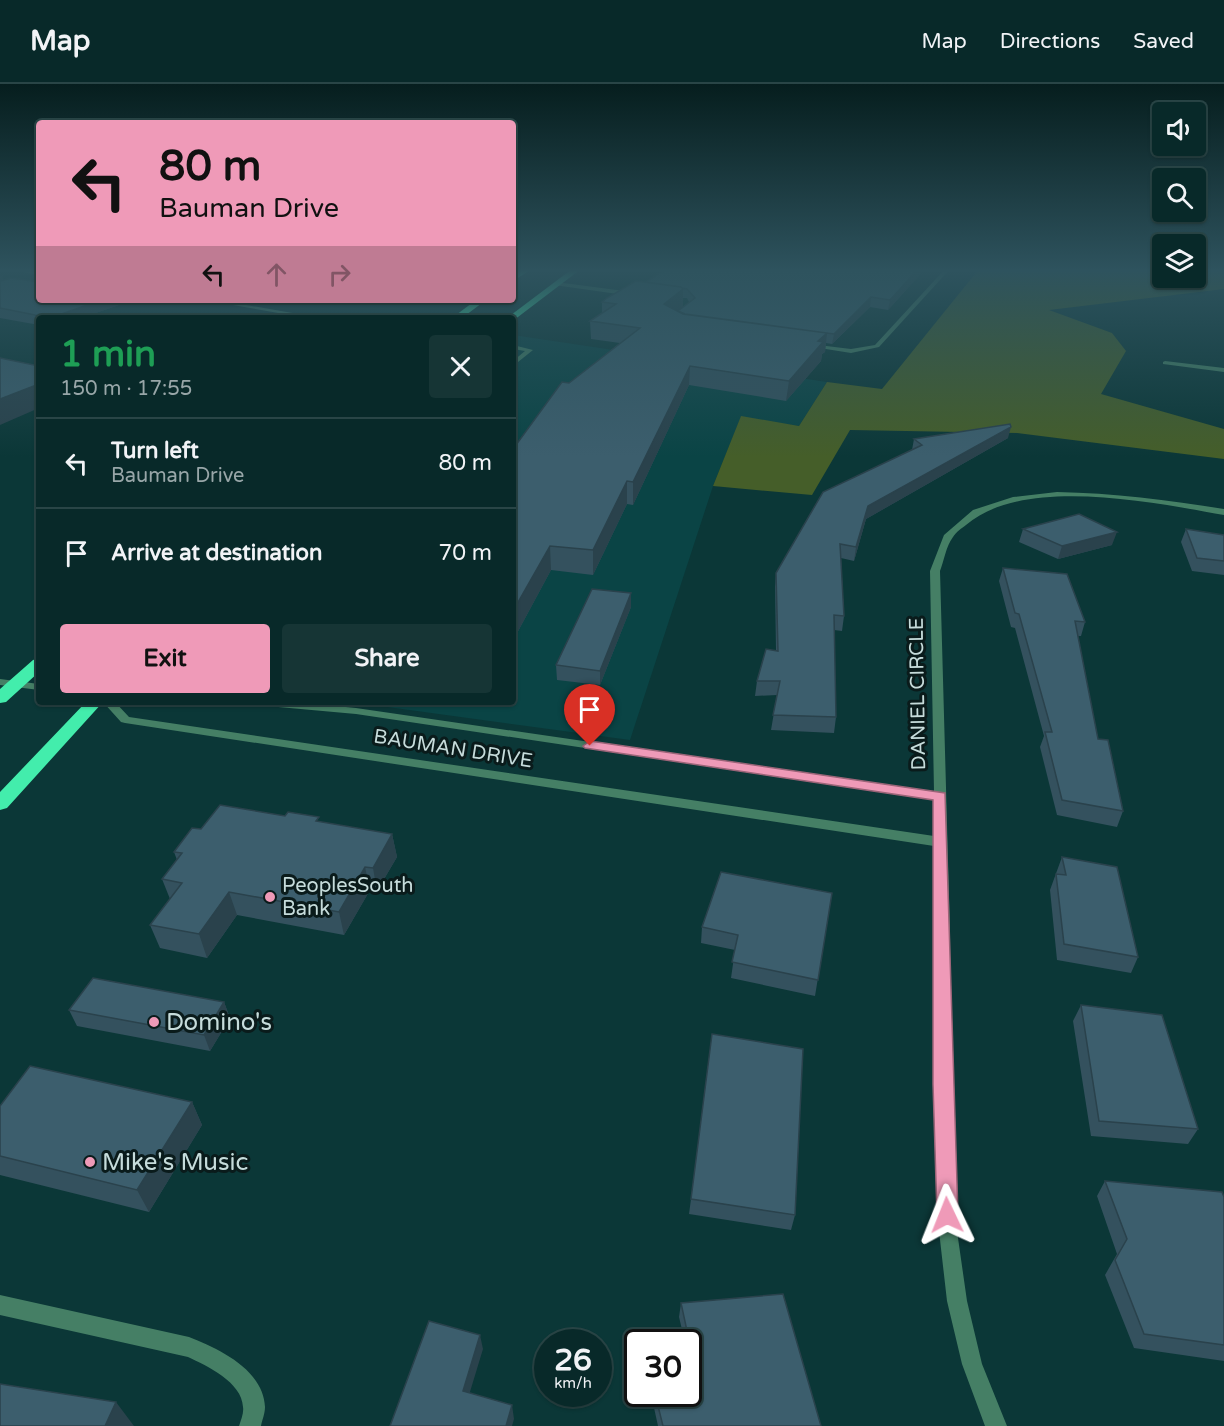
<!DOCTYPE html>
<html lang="en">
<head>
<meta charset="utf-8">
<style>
	body { margin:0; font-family:"Varela Round",sans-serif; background:#163535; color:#f1f3f6; height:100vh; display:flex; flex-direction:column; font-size:22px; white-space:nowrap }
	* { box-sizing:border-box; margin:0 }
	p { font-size:20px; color:#98a6a8 }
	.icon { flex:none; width:33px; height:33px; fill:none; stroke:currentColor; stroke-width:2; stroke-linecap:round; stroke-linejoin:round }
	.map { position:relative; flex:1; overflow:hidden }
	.details { position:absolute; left:36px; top:231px; width:480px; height:390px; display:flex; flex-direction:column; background:#082929; border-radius:6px; box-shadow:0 2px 4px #0004,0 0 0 2px #294546 }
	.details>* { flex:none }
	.hud { position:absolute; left:36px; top:36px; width:480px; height:183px; border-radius:6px; box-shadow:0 2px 4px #0004,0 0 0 2px #294546; background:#ef9ab8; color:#111; overflow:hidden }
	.buttons { position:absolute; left:1152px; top:18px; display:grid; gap:12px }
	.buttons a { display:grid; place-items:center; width:54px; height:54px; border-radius:6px; background:#082929; box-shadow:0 2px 4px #0004,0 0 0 2px #294546; font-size:30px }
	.speed { position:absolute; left:534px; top:1245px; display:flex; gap:12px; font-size:30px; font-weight:700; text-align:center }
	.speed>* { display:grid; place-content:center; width:78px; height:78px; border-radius:50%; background:#082929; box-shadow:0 2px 4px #0004,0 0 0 2px #294546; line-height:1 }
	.speed small { font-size:15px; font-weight:400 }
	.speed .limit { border:3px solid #111; border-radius:9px; background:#fff; color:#111 }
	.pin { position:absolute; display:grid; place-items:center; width:51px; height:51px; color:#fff; margin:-62px -26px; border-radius:50% 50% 50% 0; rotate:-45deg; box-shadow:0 0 6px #0007 }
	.pin .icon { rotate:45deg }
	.me { position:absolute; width:66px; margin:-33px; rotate:358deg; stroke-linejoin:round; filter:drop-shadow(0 0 4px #0008) }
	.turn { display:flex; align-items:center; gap:21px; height:126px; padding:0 24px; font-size:27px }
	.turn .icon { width:78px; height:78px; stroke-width:2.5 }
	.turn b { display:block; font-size:42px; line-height:51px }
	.lanes { display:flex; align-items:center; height:57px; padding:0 24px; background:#0003; justify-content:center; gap:30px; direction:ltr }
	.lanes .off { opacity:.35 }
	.round { display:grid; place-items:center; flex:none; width:63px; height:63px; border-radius:6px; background:#163535 }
	.summary { display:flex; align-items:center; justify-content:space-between; height:102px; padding:0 24px }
	h1 { font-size:36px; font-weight:800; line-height:45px; color:#1e9e55 }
	.button { display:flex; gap:12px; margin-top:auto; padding:12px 24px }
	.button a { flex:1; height:69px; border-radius:6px; background:#ef9ab8; color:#111; font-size:24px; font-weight:800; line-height:69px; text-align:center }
	.button a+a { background:#163535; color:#f1f3f6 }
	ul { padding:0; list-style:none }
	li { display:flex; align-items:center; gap:18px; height:90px; padding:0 24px; border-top:2px solid #294546 }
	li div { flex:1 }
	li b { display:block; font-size:22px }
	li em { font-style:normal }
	header { display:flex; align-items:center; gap:36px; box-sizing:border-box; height:84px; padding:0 30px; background:#082929; border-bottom:2px solid #294546 }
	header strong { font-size:28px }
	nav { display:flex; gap:33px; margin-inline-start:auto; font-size:21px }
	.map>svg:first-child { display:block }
	.built { fill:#0a4445 }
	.green { fill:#455e29 }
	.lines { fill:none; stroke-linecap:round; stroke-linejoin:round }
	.lane { fill:#457f65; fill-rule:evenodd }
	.street { fill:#457f65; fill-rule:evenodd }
	.highway { fill:#43edac; fill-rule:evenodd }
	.wall { fill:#34515e; fill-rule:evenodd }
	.shaded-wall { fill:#2a424c }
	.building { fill:#3c5e6d; stroke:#2a424c; stroke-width:1.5 }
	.route { fill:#ef9ab8; stroke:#9b6478; stroke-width:1.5 }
	.poi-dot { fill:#ef9ab8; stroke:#0a1b1b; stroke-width:2 }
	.labels { text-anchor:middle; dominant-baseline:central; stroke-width:6; stroke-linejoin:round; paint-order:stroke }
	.street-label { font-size:20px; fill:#c6dcdb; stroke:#0a1b1b }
	.poi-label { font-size:20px; fill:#c6dcdb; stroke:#0a1b1b; text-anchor:start }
	.near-poi-label { font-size:24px; fill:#c6dcdb; stroke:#0a1b1b; text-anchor:start }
</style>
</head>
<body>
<header>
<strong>Map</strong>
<nav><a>Map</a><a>Directions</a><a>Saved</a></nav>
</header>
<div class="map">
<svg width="1224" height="1342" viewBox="0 0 1224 1342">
	<rect width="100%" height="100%" fill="#0b3737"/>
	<!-- built -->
	<path class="built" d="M513,251l314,47 -28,44 -58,-9 -28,69 -83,254 -279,-38h162z"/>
	<!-- green -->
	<path class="green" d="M979,185h183v9h34v-9h28v20l-175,21 63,23 14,18 -25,43 123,35v30l-207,-26 -167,-3 -38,65 -99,-9 28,-70 58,10 28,-44 55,7z"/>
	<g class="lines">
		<!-- lane -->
		<path class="lane" d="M945,185h5l-71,78 -28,6 -44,-7 3,-2 41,5 24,-4z
			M556,198l76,10 3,2 -3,2 -78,-11z
			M513,261l20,5 -20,16v-5l12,-10 -12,-2z
			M0,1211l189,42c30,12 74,32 76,70 0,7 -3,13 -4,19h-22c2,-6 5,-13 4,-19 -1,-25 -36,-41 -55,-50l-188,-42z"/>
		<!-- street -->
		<path class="street" d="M15,185l24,2v4l-22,-4z
			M204,216h14l103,18h-14z
			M1165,277l59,7v4l-61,-8v-2z
			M1057,408c56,1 111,8 167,17v6c-69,-12 -200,-40 -258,10 -4,3 -10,7 -13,12 -7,9 -9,24 -13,34l10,361 1,153 6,146 10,70 15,63 25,62h-22l-23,-62 -15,-63 -8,-70 -4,-146 -1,-239 -809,-123 -4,-1 -18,-20h12l14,15 805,119v-36l-578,-86 -100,-9 -6,-3h44l62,6 578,84 -4,-221 14,-36 29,-25 40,-13z
			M0,595l39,5v6l-39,-5z"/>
		<!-- highway -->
		<path class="highway" d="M522,185h10l-19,12v-6z
			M572,185h9l-67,51 -7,-2z
			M476,216h10l-24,18h-10z
			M39,574v14l-33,30 -6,1v-14l33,-29z
			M86,618h17l-96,106 -7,2v-18z"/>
	</g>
	<!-- wall -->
	<path class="wall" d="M925,185l-37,41 -18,-3 -38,37 -6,-1 -1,9 -3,2 -1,7 -35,40 -97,-16 -56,120 -6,-1 -34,71 -42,-5 -35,65 1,25 -4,8v-219l56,-66 51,-40 -29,-4 -1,-18 12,-8v-11l44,-20zM683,214h4l2,4 -6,5z
		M0,192h2l1,4 116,25 -38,13h-42v7l-39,-7z
		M1008,354l-142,81 -12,42 -13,-3 3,58 -2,15 -8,-1 2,87 -2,16 -63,-3 6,-35 -22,1 2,-15 19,-31 -1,-63 1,-14 136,-123 2,-11z
		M1023,445l89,16 -54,14 -39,-17z
		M1186,445l38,6v40l-32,-4 -11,-29z
		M1003,484l82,54 -4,14h-3l20,103 25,72 -6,16 -60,-12 -17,-68 4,-11 -29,-108 -4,-1 -12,-46z
		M631,509v14l-31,78 -43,-5 -1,-15z
		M320,738l72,12 5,23 -20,34 -7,-1 -26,45 -107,-20 -30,43 -47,-10 -10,-23 20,-26 -8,-20 15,-19 -3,-8 27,-23z
		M1062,773l76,100 -7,16 -74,-13 -7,-70z
		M832,809l-17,103 -84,-18 4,-28 -34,-7 1,-16z
		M224,918l6,16 -20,33 -133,-25 -8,-16z
		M1081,921l117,124 -10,15 -97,-8 -18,-115z
		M192,1018l10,23 -53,87 -149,-37v-69z
		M1105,1097l119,16v164l-90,-13 -29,-73 12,-21 -20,-58z
		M691,1115l104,16 -4,15 -102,-16z
		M681,1219l140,123h-163l-7,-32h37l2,-25 -2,-9v-18h-3l-6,-25z"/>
	<!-- shaded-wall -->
	<path class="shaded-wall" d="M918,185h7l-37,41 2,-10z
		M683,205v18l-19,15v-18z
		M871,213l-1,10 -38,37 2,-10z
		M102,216h16l1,5 -38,13h-31z
		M827,249l-2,19 -3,2 -1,7 -35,40 3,-20 29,-40z
		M690,282l-1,19 -56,120v-23z
		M39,300v24l-39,17v-26z
		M1011,343l-3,11 -142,81 -12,42 2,-14 12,-41z
		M627,397v23l-34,71v-25z
		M1117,448l-5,13 -54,14 4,-13z
		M550,462l1,24 -35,65 1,25 -4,8v-57z
		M631,509v14l-31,78v-14z
		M392,750l5,23 -20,34 -4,-23z
		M365,783l5,23 -26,45 -5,-23z
		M229,808l8,23 -30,43 -8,-24z
		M224,918l6,16 -20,33 -6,-16z
		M192,1018l10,23 -53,87 -12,-22z
		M480,1251l3,14 -17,56 -3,-14z
		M116,1318l18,24h-29z
		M512,1321l2,14 -2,7h-6z"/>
	<!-- building -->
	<path class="building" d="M666,185h252l-28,31 -19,-3 -37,37 -149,-20 -7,-3 17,-13 -8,-9 -5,-1 -1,-1 -35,-5z
		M0,192h2l-1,5 10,-3 28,4v18h63l-52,18 -50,-10z
		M636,197l45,6 2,2 -19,15 19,10 144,19 -9,8 5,1 -34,39 -99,-15 -57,116 -6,-1 -34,69 -43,-4 -37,65v-162l49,-67 7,1 71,-55 -50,-7 26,-17 -14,-2 5,-4z
		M0,274l39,8v18l-39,15z
		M1010,340l1,3 -143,79 -12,41 -16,-3 4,72 -10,-1 2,102 -63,-2 7,-34h-23l9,-32 12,2 -2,-78 47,-81 99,-47 -8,-6z
		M1079,430l38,18 -55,14 -39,-17z
		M1186,445l38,6v26l-27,-3z
		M1003,484l64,6 18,48 -10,-1 23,118 10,1 15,71 -61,-11 -17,-68h7l-33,-118 -4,-1z
		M592,505l39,4 -31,78 -44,-6z
		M220,721l65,11 3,-4 31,5 -3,4 76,13 -19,34 -8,-1 -26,45 -110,-20 -30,42 -49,-9 32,-42 -20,-4 20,-26 -8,-1 18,-24 9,1z
		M1062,773l55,10 21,90 -74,-13 -8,-70 10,1z
		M721,788l111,21 -14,87 -86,-18 6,-27 -36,-8z
		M93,894l131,24 -20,33 -135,-25z
		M1081,921l81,10 36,114 -99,-8z
		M712,950l91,15 -8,166 -104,-16z
		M30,982l162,36 -55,88 -137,-34v-50z
		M1105,1097l117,11 2,5v148l-80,-11 -29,-74 12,-21z
		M783,1210l38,132h-158l-8,-32h33v-25l7,-1 -14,-65z
		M429,1237l51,14 -17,56 49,14 -6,21h-116z
		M0,1300l116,18 -11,24h-105z"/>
	<!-- sky -->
	<linearGradient id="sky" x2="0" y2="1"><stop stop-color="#061e1e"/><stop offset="0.5" stop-color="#2e535e"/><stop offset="1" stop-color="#2e535e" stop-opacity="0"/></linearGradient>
	<rect width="1224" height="373" fill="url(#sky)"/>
	<!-- route -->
	<path class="route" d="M590,657l355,52 13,422 -3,7 -8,3 -7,-3 -3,-7 -4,-131v-284l-348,-52 -2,-2z"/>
	<!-- markers -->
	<g class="poi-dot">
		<circle cx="270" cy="813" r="6"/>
		<circle cx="154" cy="938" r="6"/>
		<circle cx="90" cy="1078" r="6"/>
	</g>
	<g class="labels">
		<!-- street labels -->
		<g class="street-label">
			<text transform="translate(918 610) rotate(-91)">DANIEL CIRCLE</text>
			<text transform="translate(453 665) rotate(9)">BAUMAN DRIVE</text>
		</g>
		<!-- poi labels -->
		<g class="poi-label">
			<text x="282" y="802">PeoplesSouth<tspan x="282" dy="23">Bank</tspan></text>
		</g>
		<!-- near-poi labels -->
		<g class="near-poi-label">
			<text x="166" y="938">Domino's</text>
			<text x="102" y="1078">Mike's Music</text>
		</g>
	</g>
</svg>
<div class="buttons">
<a><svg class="icon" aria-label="sound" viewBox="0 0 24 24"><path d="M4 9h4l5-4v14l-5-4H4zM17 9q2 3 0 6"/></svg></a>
<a><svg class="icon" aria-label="search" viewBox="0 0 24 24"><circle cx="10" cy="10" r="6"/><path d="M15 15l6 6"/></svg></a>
<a><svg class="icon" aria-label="layers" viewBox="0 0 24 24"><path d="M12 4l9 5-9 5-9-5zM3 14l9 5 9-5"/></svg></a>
</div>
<div class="speed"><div>26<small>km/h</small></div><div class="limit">30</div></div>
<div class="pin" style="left:590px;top:662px;background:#d93025"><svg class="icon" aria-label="arrive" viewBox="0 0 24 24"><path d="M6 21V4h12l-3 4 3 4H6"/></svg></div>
<svg class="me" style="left:947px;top:1131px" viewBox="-20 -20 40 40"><path d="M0-17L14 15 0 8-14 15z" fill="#ef9ab8" stroke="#fff" stroke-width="4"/></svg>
<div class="hud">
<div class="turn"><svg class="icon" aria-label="left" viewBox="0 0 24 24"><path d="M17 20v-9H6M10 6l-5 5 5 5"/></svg><div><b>80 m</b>Bauman Drive</div></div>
<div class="lanes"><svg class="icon" aria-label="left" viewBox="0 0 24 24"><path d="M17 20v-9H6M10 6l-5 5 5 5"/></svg><svg class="icon off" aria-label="ahead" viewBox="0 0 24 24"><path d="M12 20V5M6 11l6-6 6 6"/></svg><svg class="icon off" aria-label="right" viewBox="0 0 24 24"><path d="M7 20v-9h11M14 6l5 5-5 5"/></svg></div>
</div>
<section class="details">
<div class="summary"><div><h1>1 min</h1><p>150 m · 17:55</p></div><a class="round"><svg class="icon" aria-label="close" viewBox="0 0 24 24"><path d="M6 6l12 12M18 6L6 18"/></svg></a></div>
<ul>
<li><svg class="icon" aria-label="left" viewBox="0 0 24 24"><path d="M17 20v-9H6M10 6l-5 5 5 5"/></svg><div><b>Turn left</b><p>Bauman Drive</p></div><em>80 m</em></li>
<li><svg class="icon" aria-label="arrive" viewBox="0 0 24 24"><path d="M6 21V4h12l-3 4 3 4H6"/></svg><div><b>Arrive at destination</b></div><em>70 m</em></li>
</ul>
<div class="button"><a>Exit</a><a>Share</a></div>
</section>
</div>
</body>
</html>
